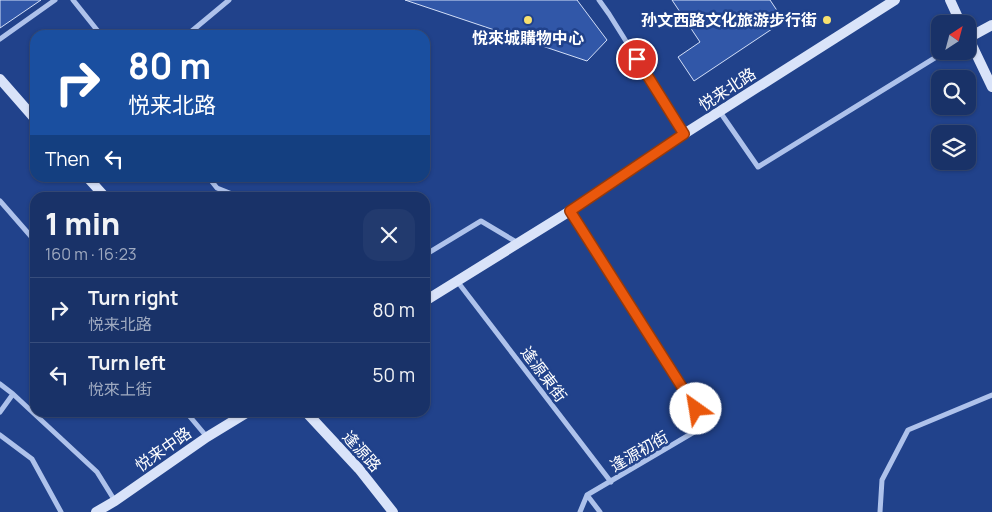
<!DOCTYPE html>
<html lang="en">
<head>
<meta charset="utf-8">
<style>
	body { margin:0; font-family:Manrope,"Noto Sans SC",sans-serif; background:#223a6e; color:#f1f3f6; height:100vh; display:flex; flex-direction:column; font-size:19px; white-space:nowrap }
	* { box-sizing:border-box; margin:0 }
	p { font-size:16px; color:#9faac0 }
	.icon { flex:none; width:28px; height:28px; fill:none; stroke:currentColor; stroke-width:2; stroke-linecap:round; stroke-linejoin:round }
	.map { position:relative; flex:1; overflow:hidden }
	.side { position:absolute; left:30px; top:192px; width:400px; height:225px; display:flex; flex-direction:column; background:#193268; border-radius:15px; box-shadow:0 1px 4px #0004,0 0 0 1px #374d7c }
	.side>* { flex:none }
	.banner { position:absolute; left:30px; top:30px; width:400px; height:152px; border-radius:15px; box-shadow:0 1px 4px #0004,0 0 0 1px #374d7c; background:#1a4fa0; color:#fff; overflow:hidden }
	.needle { width:32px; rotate:36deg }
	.tools { position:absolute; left:931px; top:15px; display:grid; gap:10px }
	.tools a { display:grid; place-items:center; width:45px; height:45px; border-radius:10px; background:#193268; box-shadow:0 1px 4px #0004,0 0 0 1px #374d7c; font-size:25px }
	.pin { position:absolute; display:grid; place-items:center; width:42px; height:42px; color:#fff; margin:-21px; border:2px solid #fff; border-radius:50%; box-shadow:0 1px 5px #0007 }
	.me { position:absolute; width:55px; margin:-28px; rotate:328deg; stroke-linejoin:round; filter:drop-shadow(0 0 4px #0008) }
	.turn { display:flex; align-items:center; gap:18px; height:105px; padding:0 15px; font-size:22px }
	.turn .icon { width:65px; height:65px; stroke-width:2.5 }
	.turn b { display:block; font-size:35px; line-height:42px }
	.then { display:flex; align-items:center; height:48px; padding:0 15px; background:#0003; gap:10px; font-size:19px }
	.round { display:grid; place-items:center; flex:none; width:52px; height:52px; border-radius:15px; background:#223a6e }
	.summary { display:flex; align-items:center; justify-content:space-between; height:85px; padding:0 15px }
	h1 { font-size:30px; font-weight:800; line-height:38px }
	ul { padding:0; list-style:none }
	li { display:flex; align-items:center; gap:15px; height:65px; padding:0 15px; border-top:1px solid #374d7c }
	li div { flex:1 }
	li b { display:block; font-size:19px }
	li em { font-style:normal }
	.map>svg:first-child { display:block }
	.building { fill:#3157a8; stroke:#d3dff8 }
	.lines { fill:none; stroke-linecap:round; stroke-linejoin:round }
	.street { stroke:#aec2eb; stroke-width:5 }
	.secondary { stroke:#d9e3f9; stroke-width:10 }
	.route-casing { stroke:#983908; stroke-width:12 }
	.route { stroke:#ea580c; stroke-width:9 }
	.poi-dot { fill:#f8e16f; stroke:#21428b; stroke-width:2 }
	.labels { text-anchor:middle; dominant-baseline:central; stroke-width:5; stroke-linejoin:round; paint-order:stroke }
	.poi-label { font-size:16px; font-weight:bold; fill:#fff; stroke:#21428b; text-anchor:end }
	.street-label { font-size:16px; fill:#fff; stroke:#21428b }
</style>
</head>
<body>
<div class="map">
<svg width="992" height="512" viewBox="0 0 992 512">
	<rect width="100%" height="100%" fill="#21428b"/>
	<!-- building -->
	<path class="building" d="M0,0h41l-41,28z
		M405,0h172l30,40 -20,21z
		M672,0h98l14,21 -90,60 -16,-24 22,-15z"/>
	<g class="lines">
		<!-- street -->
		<path class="street" d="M73,0l28,35
			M599,0l10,14 75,120
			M187,35l42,-35
			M0,39l55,-39
			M720,112l38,55 188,-116
			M209,178l8,10 25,10
			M0,201l35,40
			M570,211l136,214 -119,70 -7,17
			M425,255l56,-34 37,22
			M457,281l154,201
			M0,384l13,10 84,78 18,29
			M0,412l13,-18
			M186,412l21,25
			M0,435l32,24 29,53
			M587,495l13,17
			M880,512l2,-32 26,-50 84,-35"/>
		<!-- secondary -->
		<path class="secondary" d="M950,0l11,24
			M968,37l24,50
			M968,38l24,-13
			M0,79l35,40
			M88,178l18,20
			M425,301l145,-90 114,-77 211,-134
			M306,412l53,57 34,43
			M96,512l19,-11 92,-64 41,-25"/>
	</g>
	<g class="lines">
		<!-- route casing -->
		<g class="route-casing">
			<path id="route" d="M637,59l47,75 -114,77 126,198"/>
		</g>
		<!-- route -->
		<use href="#route" class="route"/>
	</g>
	<!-- markers -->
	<g class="poi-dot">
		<circle cx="528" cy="20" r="5"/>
		<circle cx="827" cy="20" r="5"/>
	</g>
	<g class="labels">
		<!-- poi labels -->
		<g class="poi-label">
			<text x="817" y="20">孙文西路文化旅游步行街</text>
			<text x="528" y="38" text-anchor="middle">悅來城購物中心</text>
		</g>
		<!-- street labels -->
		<g class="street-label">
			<text transform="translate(727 89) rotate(-33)">悦来北路</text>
			<text transform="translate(544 374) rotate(53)">逢源東街</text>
			<text transform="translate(163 449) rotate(-35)">悦来中路</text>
			<text transform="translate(362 451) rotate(48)">逢源路</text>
			<text transform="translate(639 451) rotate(-30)">逢源初街</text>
		</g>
	</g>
</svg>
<div class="tools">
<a><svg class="needle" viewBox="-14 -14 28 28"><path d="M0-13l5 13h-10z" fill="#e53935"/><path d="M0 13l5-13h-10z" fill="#9faac0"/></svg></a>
<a><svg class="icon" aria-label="search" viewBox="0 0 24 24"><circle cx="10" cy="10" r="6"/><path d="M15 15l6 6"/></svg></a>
<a><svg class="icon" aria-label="layers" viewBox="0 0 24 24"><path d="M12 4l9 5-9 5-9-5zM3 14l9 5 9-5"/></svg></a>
</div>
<div class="pin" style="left:637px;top:59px;background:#d93025"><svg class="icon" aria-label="arrive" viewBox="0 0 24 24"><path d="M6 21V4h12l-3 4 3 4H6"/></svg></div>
<svg class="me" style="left:696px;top:409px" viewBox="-20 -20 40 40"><circle r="19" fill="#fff"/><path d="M0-13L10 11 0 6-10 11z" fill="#ea580c"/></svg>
<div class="banner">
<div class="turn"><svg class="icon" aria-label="right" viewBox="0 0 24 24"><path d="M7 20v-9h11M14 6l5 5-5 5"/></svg><div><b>80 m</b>悦来北路</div></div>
<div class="then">Then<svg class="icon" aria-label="left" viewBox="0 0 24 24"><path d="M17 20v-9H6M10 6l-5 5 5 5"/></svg></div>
</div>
<section class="side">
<div class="summary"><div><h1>1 min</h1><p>160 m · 16:23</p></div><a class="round"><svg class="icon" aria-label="close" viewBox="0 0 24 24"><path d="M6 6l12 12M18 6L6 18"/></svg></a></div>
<ul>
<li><svg class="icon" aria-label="right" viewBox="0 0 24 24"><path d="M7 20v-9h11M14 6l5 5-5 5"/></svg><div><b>Turn right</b><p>悦来北路</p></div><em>80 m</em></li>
<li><svg class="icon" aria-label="left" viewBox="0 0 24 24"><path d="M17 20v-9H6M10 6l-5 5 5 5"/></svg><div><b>Turn left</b><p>悅來上街</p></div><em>50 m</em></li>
</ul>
</section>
</div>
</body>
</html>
